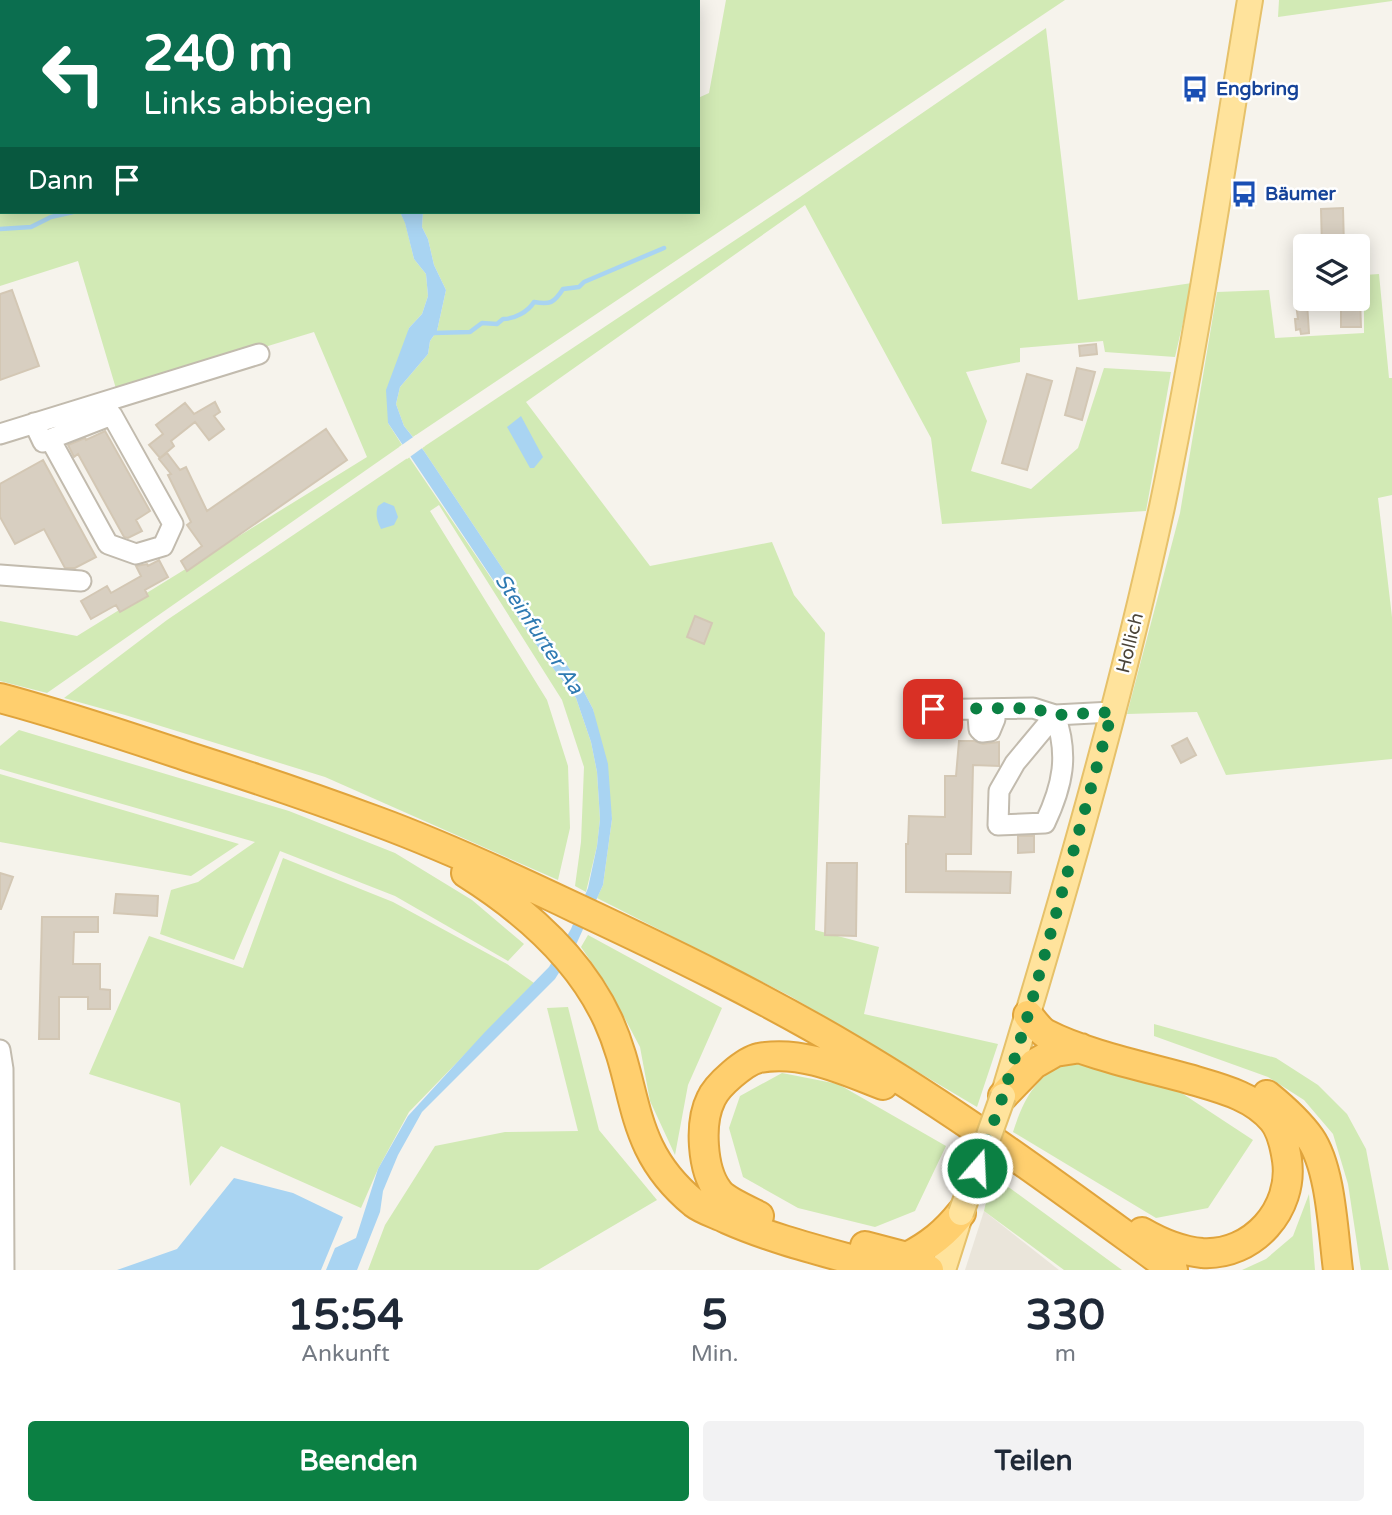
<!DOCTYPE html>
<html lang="de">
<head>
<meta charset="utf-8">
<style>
	body { margin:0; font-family:"Varela Round",sans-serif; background:#f2f2f3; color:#1f2937; height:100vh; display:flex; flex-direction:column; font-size:26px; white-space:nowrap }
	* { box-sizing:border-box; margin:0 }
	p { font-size:23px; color:#747a83 }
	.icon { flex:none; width:38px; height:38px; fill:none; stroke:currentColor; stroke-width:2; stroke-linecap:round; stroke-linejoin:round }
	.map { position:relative; height:1270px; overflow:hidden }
	.panel { display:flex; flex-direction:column; background:#fff; flex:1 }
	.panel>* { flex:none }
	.guide { position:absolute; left:0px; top:0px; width:700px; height:214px; box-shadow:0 4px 18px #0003; background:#0b6e4f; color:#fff; overflow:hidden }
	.fabs { position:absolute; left:1293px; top:234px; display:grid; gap:14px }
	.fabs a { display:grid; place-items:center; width:77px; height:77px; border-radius:7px; background:#fff; box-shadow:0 4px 18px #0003; font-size:35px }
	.pin { position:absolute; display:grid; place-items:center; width:60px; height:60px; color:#fff; margin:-30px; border-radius:14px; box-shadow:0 4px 10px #0006 }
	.me { position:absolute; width:77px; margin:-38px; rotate:19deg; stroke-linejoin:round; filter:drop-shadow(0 0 5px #0008) }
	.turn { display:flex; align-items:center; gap:24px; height:147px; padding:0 28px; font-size:32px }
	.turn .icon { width:91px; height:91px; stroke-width:2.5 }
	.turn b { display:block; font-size:49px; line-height:60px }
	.then { display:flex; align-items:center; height:66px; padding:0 28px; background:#0003; gap:14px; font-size:26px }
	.eta { display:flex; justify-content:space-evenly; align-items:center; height:119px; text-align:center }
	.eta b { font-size:42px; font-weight:800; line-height:49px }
	.primary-button { display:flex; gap:14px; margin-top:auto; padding:14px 28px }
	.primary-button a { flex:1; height:80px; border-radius:7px; background:#0b8043; color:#fff; font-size:28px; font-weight:800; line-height:80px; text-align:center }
	.primary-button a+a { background:#f2f2f3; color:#1f2937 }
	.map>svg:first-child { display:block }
	.residential { fill:#eae5da }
	.industrial { fill:#e6e2dd }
	.green { fill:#d2eab5 }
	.water { fill:#a9d4f2 }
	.pier { fill:#f6f3ec }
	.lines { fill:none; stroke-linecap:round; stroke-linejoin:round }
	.stream { stroke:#a9d4f2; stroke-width:4.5 }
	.building { fill:#d8cfc1; stroke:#d3c7b4; stroke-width:2 }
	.minor-casing { stroke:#c2bbae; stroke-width:23 }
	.major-casing { stroke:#e6c16a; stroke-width:28 }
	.highway-casing { stroke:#e0a43c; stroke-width:32 }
	.minor { stroke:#fff; stroke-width:19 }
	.major { stroke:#ffe39c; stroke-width:24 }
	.highway { stroke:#ffcf6e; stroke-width:28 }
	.major-bridge-casing { stroke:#e6c16a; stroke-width:28; stroke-linecap:butt }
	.major-bridge { stroke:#ffe39c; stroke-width:24 }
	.route { stroke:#0b8043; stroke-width:12; stroke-dasharray:0 21.6 }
	.labels { text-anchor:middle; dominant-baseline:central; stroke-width:5; stroke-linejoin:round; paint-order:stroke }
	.transit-label { font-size:19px; font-weight:bold; fill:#164399; stroke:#fff; text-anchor:start }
	.street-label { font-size:19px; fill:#4b4439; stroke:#fff }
	.water-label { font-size:21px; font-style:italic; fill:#2e7ab2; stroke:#fff }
</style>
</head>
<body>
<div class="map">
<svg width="1392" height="1270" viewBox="0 0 1392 1270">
	<rect width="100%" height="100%" fill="#f6f3ec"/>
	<!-- residential -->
	<path class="residential" d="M984,1211l75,59h-94z"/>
	<!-- industrial -->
	<path class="industrial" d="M0,0h146l-144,2 -2,190z"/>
	<!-- green -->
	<path class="green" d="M151,0h123l-123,2z
		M288,0h169v2h-170z
		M726,0h339l-652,437 -9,-11 -8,-22 4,-17 28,-33 2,-13 7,-10 9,-41 -12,-25 -6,-26 -6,-12 1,-15h275v-114l11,-5z
		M1279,0h113v1l-114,16z
		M1046,28l32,272 114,-17 -17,74 -70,-5 -2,-11 -83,7v14l-54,10 21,49 -16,50 60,18 47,-41 26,-80 67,4 -25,139 -204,13 -11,-86 -126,-233 -279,197 124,164 122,-24 22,53 31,38 -10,297 64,17 -15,67 134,30 -21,63 -187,-111 -193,-98 6,-13 9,-66 -19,-110 -12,-23 -159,-238 378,-251z
		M0,197h2v15h398l5,10 9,37 12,15 2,22 -6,18 -13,14 -21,95 14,22 -355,248 -47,-12v-60l77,15 290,-179 -53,-125 -197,60 -39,-131 -78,25z
		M1379,274l10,104h3v117l-14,3 14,119v142l-166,16 -29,-63 -70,2 53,-201 37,-221 52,-2 6,48 89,-5v-58z
		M409,457l137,202 30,39 15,44 6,30 3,47 -3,27 -11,46 -11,-6 6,-44 3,-75 -22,-67 -123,-195 -9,6 117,189 21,66 2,62 -12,52 -233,-103 -200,-62 -61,-17 103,-78z
		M19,730l270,81 106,42 77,47 52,44 -16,17 -113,-65 -115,-45 -46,109 -74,-26 11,-44 27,-8 57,-40 -255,-73v-23z
		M0,774l239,70 -48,32 -191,-34z
		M283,858l110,44 114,62 27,19 -125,129 -31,57 -17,39 -140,-62 -31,40 -10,-83 -91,-29 60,-138 94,32z
		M588,935l134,73 -34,77 -13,70 -25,-54 -10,-54 -33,-62 -26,-38z
		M568,1007l31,123 58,70 -119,70h-170l17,-45 50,-79 70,-14 73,-1 -31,-123z
		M1154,1024l122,34 42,27 29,29 19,35 23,121h-28l-13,-86 -15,-50 -29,-34 -36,-23 -114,-41z
		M1066,1060l34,1 80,31 73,48 -45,68 -52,10 -143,-86c12,-36 21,-51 53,-72z
		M782,1073l56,11 108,62 -31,65 -40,16 -77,-19 -55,-31 -14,-49 11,-32z
		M992,1175l130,95h-58l-80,-59z
		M1309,1194l6,76h-73l24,-11 27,-23z"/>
	<!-- water -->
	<path class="water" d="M400,212h23l-1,15 6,12 6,26 12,25 -9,41 -7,10 -2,13 -28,33 -4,17 8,22 20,25 157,235 12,23 15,55 4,55 -9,66 -28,62 -20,32 -133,133 -24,43 -15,36 -3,21 -23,58h-31l9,-22 21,-10 22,-69 30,-53 76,-83 65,-66 22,-38 17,-41 9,-42 3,-27 -3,-47 -6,-30 -15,-44 -30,-39 -158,-236 -2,-33 23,-62 13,-14 6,-18 -2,-22 -12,-15 -9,-36z
		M521,416l22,41 -9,11h-4l-23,-41z
		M384,502l10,4 4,11 -4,8 -13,4c-4,-8 -6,-15 -3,-23z
		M234,1178l59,15 50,24 -22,53h-204l60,-21z"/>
	<!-- pier -->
	<path class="pier" d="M416,435l9,11 -18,13 -8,-12z"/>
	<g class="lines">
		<!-- stream -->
		<path class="stream" d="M0,229l31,-2 20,-10 22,-5
			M433,333l37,-1 12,-9 15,1 6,-5c11,0 25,-7 31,-17 16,3 20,1 29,-13l16,-2 5,-5 80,-34"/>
	</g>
	<!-- building -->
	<path class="building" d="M1343,208l1,39h-22l-1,-38z
		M1306,288l3,45 -8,1 -1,-5 -4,1 -1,-11h3l-4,-29z
		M12,290l27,76 -39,14v-86z
		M1341,299h19l1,28h-20z
		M1096,344l1,10 -17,2 -1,-10z
		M1077,368l18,4 -13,48 -17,-5z
		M1027,374l25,7 -25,89 -25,-7z
		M215,402l5,10 -6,4 10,13 -15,11 -14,-18 -24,19 3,5 -14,12 -11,-13 14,-11 -7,-9 29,-22 9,11z
		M326,429l21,31 -160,111 -6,-10 21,-15 -15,-21 4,-3 -23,-47 3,-1 -12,-15 8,-6 13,17 6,-3 21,44z
		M105,431l45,80 -14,9 6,11 -14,7 -4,-1 -46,-83 -4,3 -6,-12 17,-7 1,2z
		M43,460l53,97 -21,11h-10l-21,-39 -29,15 -15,-27v-33z
		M159,560l9,17 -23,13 3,6 -28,16 -4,-7 -25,14 -10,-18 26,-15 4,7 30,-17 -5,-10 11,-2 1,2z
		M695,616l17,7 -8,21 -17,-7z
		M1187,738l9,17 -15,8 -9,-17z
		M959,741h15l9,3 16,-2v24l-26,-1 -2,89h-25v17l65,1 -1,21 -104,-1v-48h2l1,-28 36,1v-41h11z
		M1018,836h16v16l-16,1z
		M827,863h30l-1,73 -31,-1z
		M0,873l13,4 -12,32h-1z
		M116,894l42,2 -1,20 -43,-3z
		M42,917h56v15h-24l-1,32h27v25l10,1v19h-22v-12h-29v42h-20z"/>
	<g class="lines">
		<!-- minor casing -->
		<g class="minor-casing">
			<path id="minor" d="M0,7l1,-7
				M0,48l2,1
				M34,423l9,19 7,-3 62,-24 61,109 -10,22 -27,8 -28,-10 -58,-105
				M0,434l259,-80
				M0,575l81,6
				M982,709l-4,7 1,13 3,3 8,-1 5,-12v-10
				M915,710l118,-2 22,7c14,40 8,70 -10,108l-47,2 1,-34 16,-28 40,-48 57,-3
				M0,1050l3,19 1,201"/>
		</g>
		<!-- major casing -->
		<g class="major-casing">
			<path id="major" d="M1003,1096c59,-194 116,-391 159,-589 35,-168 60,-338 88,-507
				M943,1270l18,-57"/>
		</g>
		<!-- highway casing -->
		<g class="highway-casing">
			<path id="highway" d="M0,698c64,17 126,38 189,59 63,20 125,41 187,64 68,25 135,56 200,87 94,44 187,89 276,142 112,66 216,144 321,220
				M466,873c57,36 113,84 142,147 32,70 18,127 86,183 9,7 23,11 33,16 52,23 108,35 162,51
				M1028,1015c5,6 11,15 18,19 38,20 100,33 143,45 30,9 63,16 84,41 9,11 12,27 14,40 7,49 -34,96 -85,93 -22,-2 -41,-10 -60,-21
				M1267,1095c16,13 31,26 43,43 21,30 23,94 28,132
				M1003,1096l31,-32 21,-12 26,-4
				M759,1216c-10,-5 -35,-16 -41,-25 -16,-21 -19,-68 -7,-92 6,-14 34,-38 48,-41 43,-8 85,12 124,27
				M865,1246l42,11 22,13
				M907,1257c23,-12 38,-24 54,-44"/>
		</g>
		<!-- minor -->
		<use href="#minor" class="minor"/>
		<!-- major -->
		<use href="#major" class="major"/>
		<!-- highway -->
		<use href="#highway" class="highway"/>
		<!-- major-bridge casing -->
		<g class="major-bridge-casing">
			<path id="major-bridge" d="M961,1213l42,-117"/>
		</g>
		<!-- major-bridge -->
		<use href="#major-bridge" class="major-bridge"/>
	</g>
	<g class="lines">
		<!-- route -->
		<path class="route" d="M933,709l100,-1 22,7 57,-3 -84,303 -25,81 -26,72"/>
	</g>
	<!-- icons -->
	<defs>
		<g id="bus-bare" transform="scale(2.1)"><path d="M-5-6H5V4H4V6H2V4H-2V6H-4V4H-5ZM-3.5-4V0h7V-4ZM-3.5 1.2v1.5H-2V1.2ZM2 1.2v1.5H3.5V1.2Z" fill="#1a4fb4" stroke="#fff" stroke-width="2.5" paint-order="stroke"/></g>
	</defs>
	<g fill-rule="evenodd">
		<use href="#bus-bare" x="1195" y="89"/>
		<use href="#bus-bare" x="1244" y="194"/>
	</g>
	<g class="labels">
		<!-- transit labels -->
		<g class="transit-label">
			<text x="1216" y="89">Engbring</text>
			<text x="1265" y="194">Bäumer</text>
		</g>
		<!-- street labels -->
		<g class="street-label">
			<text transform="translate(1130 643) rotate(-76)">Hollich</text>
		</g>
		<!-- water labels -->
		<g class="water-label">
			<text transform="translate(539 634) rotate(56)">Steinfurter Aa</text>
		</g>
	</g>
</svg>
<div class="fabs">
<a><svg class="icon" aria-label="layers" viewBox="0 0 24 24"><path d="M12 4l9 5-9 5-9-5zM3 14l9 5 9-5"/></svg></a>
</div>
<div class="pin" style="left:933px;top:709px;background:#d93025"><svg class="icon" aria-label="arrive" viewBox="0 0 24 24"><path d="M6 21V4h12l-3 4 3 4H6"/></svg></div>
<svg class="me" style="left:977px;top:1168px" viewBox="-20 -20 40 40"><circle r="17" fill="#0b8043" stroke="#fff" stroke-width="3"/><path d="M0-11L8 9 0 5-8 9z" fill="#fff"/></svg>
<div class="guide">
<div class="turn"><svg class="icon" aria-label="left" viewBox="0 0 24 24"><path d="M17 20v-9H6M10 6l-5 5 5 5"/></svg><div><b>240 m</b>Links abbiegen</div></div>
<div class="then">Dann<svg class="icon" aria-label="arrive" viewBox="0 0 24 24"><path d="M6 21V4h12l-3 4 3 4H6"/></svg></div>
</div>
</div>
<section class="panel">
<div class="eta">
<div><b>15:54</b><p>Ankunft</p></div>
<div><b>5</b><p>Min.</p></div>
<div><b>330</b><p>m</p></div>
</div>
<div class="primary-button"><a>Beenden</a><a>Teilen</a></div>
</section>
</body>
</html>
